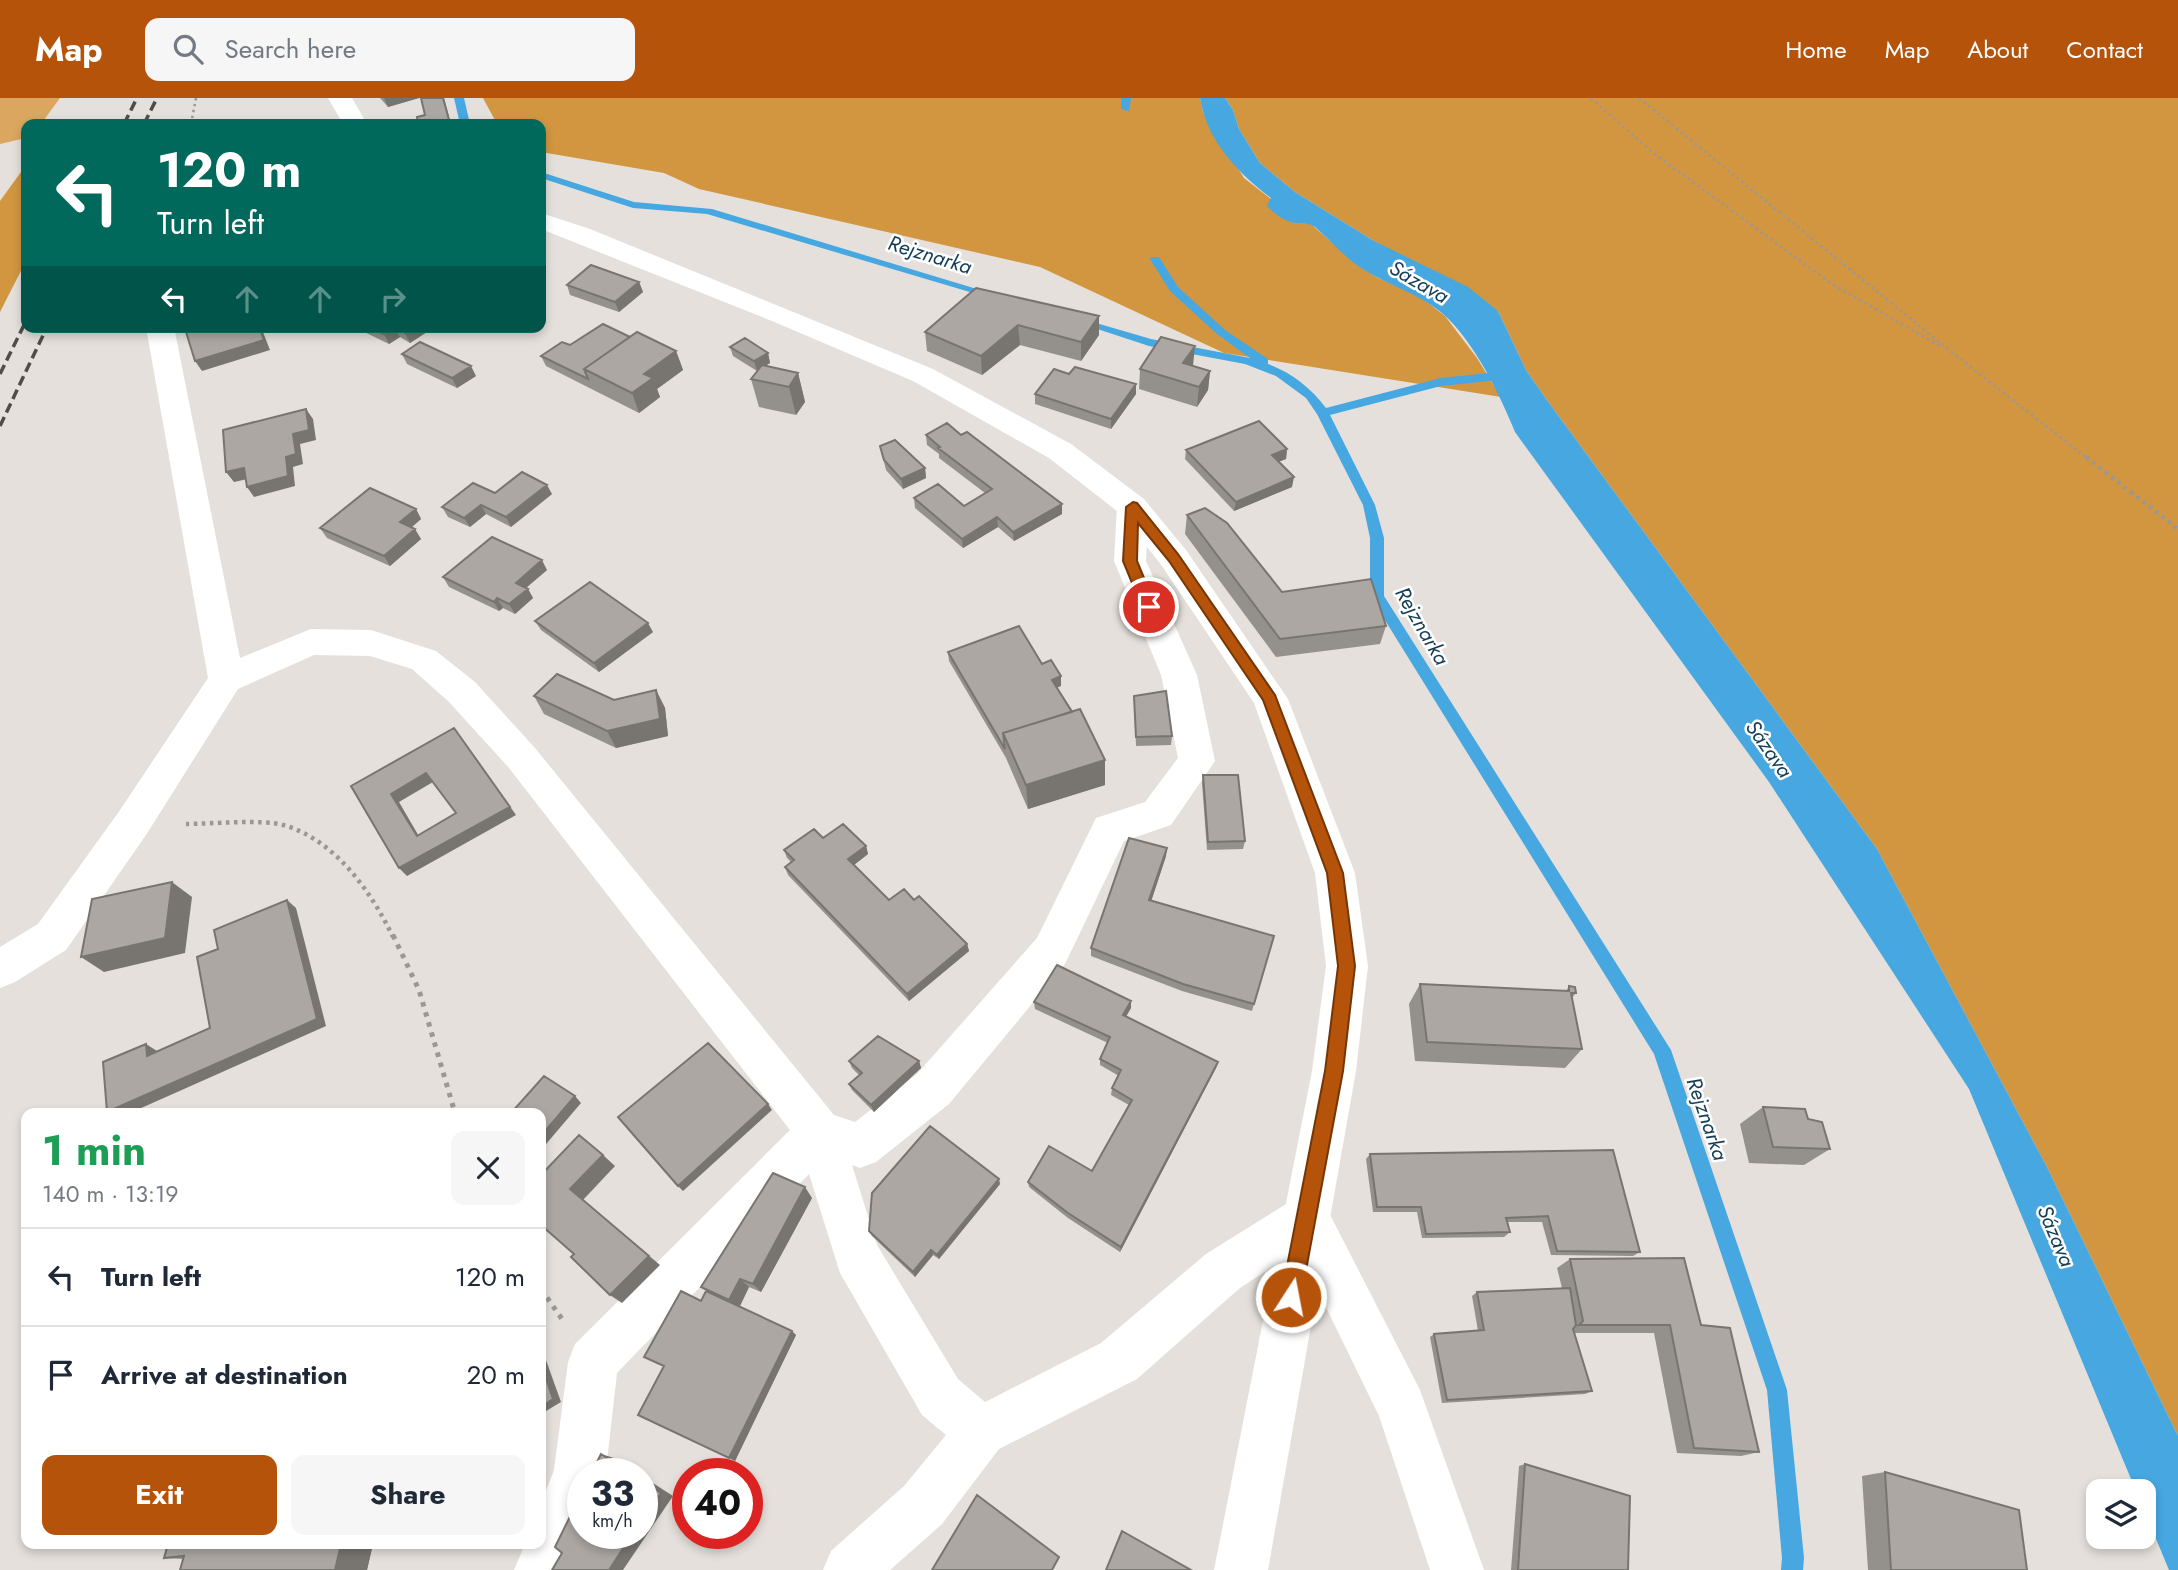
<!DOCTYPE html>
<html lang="en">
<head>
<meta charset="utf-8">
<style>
	body { margin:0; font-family:Jost,sans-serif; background:#f6f6f7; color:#1f2937; height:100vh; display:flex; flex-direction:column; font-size:26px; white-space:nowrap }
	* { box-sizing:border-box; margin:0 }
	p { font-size:23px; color:#747a83 }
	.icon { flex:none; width:38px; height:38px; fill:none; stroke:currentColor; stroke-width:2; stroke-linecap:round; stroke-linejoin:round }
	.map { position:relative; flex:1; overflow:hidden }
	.sheet { position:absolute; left:21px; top:1010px; width:525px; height:441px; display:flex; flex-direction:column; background:#fff; border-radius:14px; box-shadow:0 4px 10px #0003 }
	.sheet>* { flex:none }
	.banner { position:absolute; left:21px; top:21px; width:525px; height:214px; border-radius:14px; box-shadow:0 4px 10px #0003; background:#00695c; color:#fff; overflow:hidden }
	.tools { position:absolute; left:2086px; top:1381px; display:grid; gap:14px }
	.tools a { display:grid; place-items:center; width:70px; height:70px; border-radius:14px; background:#fff; box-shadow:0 4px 10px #0003; font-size:35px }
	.speed { position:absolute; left:567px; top:1360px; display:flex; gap:14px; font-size:35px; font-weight:700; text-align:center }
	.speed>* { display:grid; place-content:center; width:91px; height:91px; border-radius:50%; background:#fff; box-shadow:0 4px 10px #0003; line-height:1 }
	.speed small { font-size:18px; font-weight:400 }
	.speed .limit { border:10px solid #d22; background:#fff; color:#111 }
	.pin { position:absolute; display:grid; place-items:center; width:60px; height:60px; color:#fff; margin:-30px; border:4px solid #fff; border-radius:50%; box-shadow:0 2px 7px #0007 }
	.me { position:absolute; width:77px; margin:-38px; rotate:11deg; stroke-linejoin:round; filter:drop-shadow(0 0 5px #0008) }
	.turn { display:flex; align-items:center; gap:24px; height:147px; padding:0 21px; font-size:32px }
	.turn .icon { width:91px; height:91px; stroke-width:2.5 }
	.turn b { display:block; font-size:49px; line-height:60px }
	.lanes { display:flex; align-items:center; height:66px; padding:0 21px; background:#0003; justify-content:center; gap:35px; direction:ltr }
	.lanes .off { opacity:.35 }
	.round { display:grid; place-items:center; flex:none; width:74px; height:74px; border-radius:14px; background:#f6f6f7 }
	.overview { display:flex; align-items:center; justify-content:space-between; height:119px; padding:0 21px }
	h1 { font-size:42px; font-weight:700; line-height:52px; color:#1e9e55 }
	.cta { display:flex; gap:14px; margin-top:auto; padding:14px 21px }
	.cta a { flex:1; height:80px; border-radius:14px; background:#b45309; color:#fff; font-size:28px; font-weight:700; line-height:80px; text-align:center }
	.cta a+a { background:#f6f6f7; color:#1f2937 }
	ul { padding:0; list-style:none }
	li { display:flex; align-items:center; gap:21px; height:98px; padding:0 21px; border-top:2px solid #e0e1e3 }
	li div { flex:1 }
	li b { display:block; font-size:26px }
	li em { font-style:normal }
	header { display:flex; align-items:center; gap:42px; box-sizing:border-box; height:98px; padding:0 35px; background:#b45309; color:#fff }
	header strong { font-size:33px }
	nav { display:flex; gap:38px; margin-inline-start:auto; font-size:24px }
	.search { width:490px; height:63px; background:#f6f6f7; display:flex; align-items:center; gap:18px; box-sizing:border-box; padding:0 24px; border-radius:14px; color:#747a83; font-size:26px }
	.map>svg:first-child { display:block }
	.green { fill:#dba660 }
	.forest { fill:#d29641 }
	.water { fill:#46a7e1 }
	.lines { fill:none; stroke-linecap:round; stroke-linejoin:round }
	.stream { fill:#46a7e1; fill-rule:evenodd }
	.path-far2 { stroke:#9b9793; stroke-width:2.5; stroke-dasharray:2.5 3.5; stroke-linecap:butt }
	.path-far1 { stroke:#9b9793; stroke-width:4.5; stroke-dasharray:3.5 4.5; stroke-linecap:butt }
	.path { stroke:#9b9793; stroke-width:5; stroke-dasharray:4.5 6; stroke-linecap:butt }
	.street { fill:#fff; fill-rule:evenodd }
	.secondary { fill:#fff; fill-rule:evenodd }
	.rail { stroke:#4f4c4a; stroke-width:3.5; stroke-dasharray:10 5; stroke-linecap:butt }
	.wall { fill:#94908b }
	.shaded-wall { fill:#787571 }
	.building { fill:#aca7a2; stroke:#787571; stroke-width:2; fill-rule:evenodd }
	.route { fill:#b45309; stroke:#753606; stroke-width:2 }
	.labels { text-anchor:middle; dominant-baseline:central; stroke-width:5; stroke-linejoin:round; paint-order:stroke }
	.water-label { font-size:21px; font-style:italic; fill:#143d55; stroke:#fff }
</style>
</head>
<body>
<header>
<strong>Map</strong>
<div class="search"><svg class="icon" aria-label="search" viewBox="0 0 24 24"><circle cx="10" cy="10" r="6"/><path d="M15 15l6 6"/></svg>Search here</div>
<nav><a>Home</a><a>Map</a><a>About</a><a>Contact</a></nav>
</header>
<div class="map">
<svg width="2178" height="1472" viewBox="0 0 2178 1472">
	<rect width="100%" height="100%" fill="#e5e0db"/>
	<!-- green -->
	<path class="green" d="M0,0h60l-19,26h-15v14l-26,6z"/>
	<!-- forest -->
	<path class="forest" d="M483,0h717l3,14 41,66 27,21 23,24 17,1 44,39 23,15 40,17 27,21 32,42 24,39 -277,-44 -184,-86 -341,-78 -35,-16 -123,-21v-28h-44z
		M1225,0h953v1338l-131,-269 -170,-318 -328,-446 -23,-33 -28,-59 -124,-70 -79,-49 -35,-29 -21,-34 -6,-19z
		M26,67v96l-26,51v-111z"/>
	<!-- water -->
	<path class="water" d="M1200,0h25l8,12 6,19 21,34 35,29 79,49 94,46 30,24 28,59 23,33 328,446 170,318 131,269v134h-9l-25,-60v-19h-8l-167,-402 -200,-307 -254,-350c-15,-37 -41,-91 -72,-118 -27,-23 -61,-30 -89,-51 -14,-11 -26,-25 -39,-36 -7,-5 -13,-2 -21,-4 -11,-3 -19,-9 -27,-17l4,-8c-33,-25 -64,-57 -71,-100z"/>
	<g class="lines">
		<!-- stream -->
		<path class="stream" d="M454,0h10l6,26h-10z
			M1121,0h10l-2,13 -8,-2z
			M541,74l93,30 78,7 288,87 -10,2 -283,-84 -74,-6 -92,-30z
			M1151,159h8l19,30 47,43 43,29v5c24,9 43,24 58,44l115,-30 67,-7 6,4 -6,4 -67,7 -111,29 45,90 9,33v58l287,454 116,340 17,168 -1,12h-22l1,-12 -15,-168 -113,-336 -284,-458v-58l-7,-33 -46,-91 -11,-16 -30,-22 -31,-12 -96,-18 -76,-25 6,-3 72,21 99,19 -33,-24 -47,-43 -20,-32z"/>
		<!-- path-far2 -->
		<path class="path-far2" d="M1591,0l61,54 180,132 108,62
			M1639,0l315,256 134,105
			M191,26l5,-26"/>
		<!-- path-far1 -->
		<path class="path-far1" d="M2086,359l92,72
			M186,726c22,0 79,-5 97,1 51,14 88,66 110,112"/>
		<!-- path -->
		<path class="path" d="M393,837l26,55 36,123
			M541,1191l21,30"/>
		<!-- street -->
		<path class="street" d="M146,229h28l66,331 71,-29 60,1 65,21 39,31 60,66 299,367 21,7 62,-48 120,-136 59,-120 49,-16 33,-44 -17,-83 -47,-114 3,-54 5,-8 11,-3 11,3 5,8 -3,54 51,114 18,86 -44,64 -47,16 -59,123 -116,140 -73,58 -16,6 -8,-3 25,80 81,134 27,23 116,-59 105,-89 85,-53 16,-7 16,7 97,189 64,180h-54l-51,-154 -81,-166 -58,38 -103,91 -138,70 -57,75 -52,46h-67l8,-19 73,-65 42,-51 -24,-20 -82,-142 -31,-99 -192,199 -11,97 -1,4h-22v57l-15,39h-54l11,-26h16v-41l13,-33 14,-108 7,-18 215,-214 -281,-362 -60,-66 -37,-33 -42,-13 -56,-1 -76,34 -92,146 -80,115 -51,32 -15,6v-41l38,-23 80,-111 90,-135z"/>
		<!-- secondary -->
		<path class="secondary" d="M328,0h24l15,26h-24z
			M541,115l49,16 343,140 138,75 73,55 42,51 102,149 67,174 13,93 -12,105 -88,499h-54l98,-499 14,-105 -11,-93 -61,-170 -92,-137 -40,-51 -73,-57 -136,-77 -141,-60 -231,-92z"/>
		<!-- rail -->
		<path class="rail" d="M124,26l13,-26
			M144,26l13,-26
			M0,276l26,-53
			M0,328l47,-99"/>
	</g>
	<!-- wall -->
	<path class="wall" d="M380,0h39l-31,9z
		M639,184l4,10 -24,20 -49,-17 -3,-10z
		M976,190l123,47 -18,26 -61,-16 -38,30 -55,-24 -2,-19z
		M354,229h75l1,3 -20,13 -10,-6 -11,7z
		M630,239l46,14 7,19 -26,19 3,8 -21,16 -93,-47 -5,-10 29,-11z
		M730,249l38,6 2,10 -5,3 33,7 7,29 -9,13 -37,-8 -8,-28 7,-9 -1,1 -24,-15z
		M402,256l74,22 -19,12 -50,-24z
		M1193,268l17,5 -2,19 -11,17 -58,-18 1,-20z
		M1069,276l67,10v10l-25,35 -76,-25v-10z
		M926,337h35l101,69v10l-48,27 -16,-14 -35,21 -48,-40 -1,-10 50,8 21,-13 -46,-35v-4l-12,-9z
		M880,348l45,22 1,10 -23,11 -17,-19z
		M1287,351l-1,10 -8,3 14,25 -58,24 -49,-52 1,-9z
		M495,395l57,1 -41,33 -25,-13 -16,13 -22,-10 -6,-10z
		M416,411l5,10 -9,8 9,12 -31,27 -63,-28 -7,-10z
		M1187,417l95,77 104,34 -6,18 -104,13 -91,-123z
		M547,472l-21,18 2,1 5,9 -18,16 -12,-6 -4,3 -50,-24 -6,-10z
		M535,523l118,11 -54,40 -58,-42z
		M948,554l94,12 19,22 -4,1 48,73v25l-77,24 -22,-51 -57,-97z
		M656,592l9,18 3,28 -52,12 -72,-34 -10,-18 80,4z
		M1134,598l38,40 -1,9 -35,1z
		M1203,677l42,66 -2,8 -36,1 -5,-67z
		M823,740l43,8 2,8 -14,11 35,35h25l53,44 2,7 -60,50 -121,-126 -3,-8 6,-5 -4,-4 -3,-8z
		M1166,758l-15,45 123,35 -22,75 -70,-20 -91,-35v-8z
		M1420,886l146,7 3,-5 7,7 -4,5 10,51 -17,19 -150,-7 -6,-57z
		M1034,904l97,6 -5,8 92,46 -2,6 -96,184 -52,-34 -39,-31 -1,-5 64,-11 37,-66 -18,-10 1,-7 7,-12 -19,-11v-6l8,-16 -73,-34z
		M849,963h70l2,7 -47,44 -22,-22 -3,-6 10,-9 -7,-7z
		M1763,1009l67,42 -26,16 -55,-2 -9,-39z
		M1613,1052l27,102 -7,4 -82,-1 -9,-33h-34l2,10 -6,5 -82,1 -5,-26h-44l-7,-53 4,-5z
		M1000,1086l-61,75 -6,-4 -18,22 -43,-41 -3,-5z
		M812,1100l-51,94 -12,-5 -9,19 56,29 -61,126 -29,-170 -5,-4z
		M1570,1161l131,66 58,127 -18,4 -64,-3 -23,-120h-80l18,58 -7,3 -143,9 -12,-66 4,-3 44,-3 -6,-35 5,-4 85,-4 -5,-20z
		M1525,1366l103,106h-117l8,-104z
		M1885,1374l142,98h-159l-6,-94z
		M373,1446l-6,26h-187l3,-11 -19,-1z"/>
	<!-- shaded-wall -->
	<path class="shaded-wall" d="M384,0h35l-31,9z
		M443,0h1l7,26h-24z
		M639,184l4,10 -24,20 -4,-10z
		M1099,218v19l-18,26v-19z
		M1018,227l2,20 -38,30 -1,-19z
		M259,229h2l9,23 -68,21 -7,-10z
		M394,229l6,10 -11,7 -5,-10z
		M414,229h15l1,3 -20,13 -5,-10z
		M1195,248l-2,20 -11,17 1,-20z
		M676,253l7,19 -26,19 3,8 -21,16 -7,-20 12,-19z
		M768,255l2,10 -13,8 -3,-10z
		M471,268l5,10 -19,12 -5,-10z
		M1210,273l-2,19 -11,17 2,-20z
		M798,275l7,29 -9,13 -7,-28z
		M1136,286v10l-25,35v-10z
		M306,311l7,10 3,21 -16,4 3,20 -10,3 2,19 -41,11 -7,-10 46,-53z
		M1287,351l-1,10 -16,6 2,-10z
		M244,370l8,10 -18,4 -8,-10z
		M925,370l1,10 -23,11 -2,-10z
		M1294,379l-2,10 -58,24 2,-9z
		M547,387l5,9 -41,33 -5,-10z
		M1062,406v10l-48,27 -1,-9z
		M481,407l5,9 -16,13 -6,-9z
		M416,411l5,10 -15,13 -6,-10z
		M997,419l1,10 -35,21 -1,-9z
		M415,431l6,10 -31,27 -6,-10z
		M542,462l5,10 -26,22 -5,-9z
		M528,491l5,9 -18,16 -6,-10z
		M497,500l6,10 -4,3 -5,-9z
		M648,525l5,9 -54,40 -5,-9z
		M1061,578v10l-8,3 -1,-9z
		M656,592l9,18 3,28 -52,12 -9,-17z
		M454,630l62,87 -109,61 -8,-8 111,-61z
		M1105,662v25l-77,24 -2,-24z
		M426,675l7,9 -34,20 25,43 -7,-9 -26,-42z
		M866,748l2,8 -18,14 -2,-9z
		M1167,750l-1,8 -17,52v-8z
		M172,784l20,15 -7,56 -81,19 -23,-15z
		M287,802l9,8 30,118 -196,87h-22l-1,-1 210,-93z
		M967,846l2,7 -60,50 -2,-7z
		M1131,903v7l-8,14v-7z
		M146,946l11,7 -10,5z
		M919,963l2,7 -47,44 -3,-7z
		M1218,964l-2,6 -96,184 1,-5z
		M575,998l6,7 -40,47v-14z
		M768,1006l4,6 -89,81 -5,-5z
		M603,1057l12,11 -32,34 77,65 -38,38 -12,-8 -40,-106z
		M999,1081l1,5 -61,75 -2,-4z
		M805,1089l7,11 -51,94 -8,-8z
		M931,1152l2,5 -18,22 -2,-5z
		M740,1181l9,8 -10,21 -10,-8z
		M792,1233l4,4 -61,126 -6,-3z
		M541,1250l1,1 19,53 -20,12z
		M601,1356l13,4 24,16h-7z
		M642,1378l31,20 -50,74h-14l24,-37h9z
		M341,1446h32l-6,26h-32z"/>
	<!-- building -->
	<path class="building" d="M421,0h22l6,22 -22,4h-9l-1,-7 8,-2z
		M591,167l48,17 -24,20 -48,-17z
		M976,190l123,28 -18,26 -63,-17 -37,31 -56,-24z
		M603,226l27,13 -46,32 4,10 -47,-23 21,-14 8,3z
		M203,229h56l5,13 -69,21 -9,-29z
		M370,229h44l-9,6 -11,-6 -10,7z
		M637,234l39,19 -32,23 9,4 -21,15 -48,-24z
		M1161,239l34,9 -12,17 27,8 -11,16 -59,-18z
		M745,240l23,15 -14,8 -24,-14z
		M420,244l51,24 -19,12 -50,-24z
		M762,267l36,8 -9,14 -38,-8z
		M1075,269l61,17 -25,35 -76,-25 19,-25 15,5z
		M306,311l3,21 -16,4 3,20 -10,3 2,19 -41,11 -3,-19 -18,4 -3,-42z
		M1259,323l28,28 -15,6 22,22 -58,25 -50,-52z
		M947,325l14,12 6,-3 95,72 -49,28 -16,-15 -35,22 -48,-41 24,-14 26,22 28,-17 -54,-41 2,-1 -14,-12z
		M895,342l30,28 -24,11 -17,-19 -4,-14z
		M522,374l25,13 -41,32 -25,-12 -17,13 -22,-11 31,-24 22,10z
		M370,390l46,21 -16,13 15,7 -31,27 -64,-28z
		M1205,410l22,15 55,69 89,-13 15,47 -106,13 -93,-124z
		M492,439l50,23 -26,23 12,6 -19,15 -12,-6 -3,4 -51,-25z
		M590,484l58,41 -54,40 -59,-42z
		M1019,528l23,38 9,-4 10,16 -9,4 20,32 -69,21 2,16 -57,-97z
		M557,576l57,26 42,-10 4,29 -53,12 -73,-35z
		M1166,593l6,45 -36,1 -2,-41z
		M1080,611l25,51 -79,25 -23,-52z
		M454,630l56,79 -111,61 -48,-82zM426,675l30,40 -39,23 -26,-42z
		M1203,677h35l7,66 -37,1z
		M843,726l23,22 -18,13 41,41 15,-11 10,11 5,-4 48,48 -60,50 -122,-127 9,-7 -10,-10 30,-21 9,9z
		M1129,740l38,10 -18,52 125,36 -20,68 -71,-20 -92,-36z
		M172,784l-7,56 -84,19 11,-58z
		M287,802l30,119 -210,93 -4,-50 43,-18 1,12 63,-28 -13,-71 21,-8 -4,-19z
		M1057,867l74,36 -8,14 95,47 -97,185 -53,-34 -40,-31 21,-36 43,25 40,-71 -20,-12 9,-18 -21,-11 10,-22 -76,-35z
		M1420,886l149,7v-5l6,1 1,6h-5l11,56 -155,-7z
		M878,938l41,25 -48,44 -22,-21 13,-11 -13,-12z
		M708,945l60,61 -90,82 -60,-69z
		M544,978l31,20 -34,40v-23h-30z
		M1763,1009l42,2 3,10 14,3 8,27 -57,-2z
		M930,1028l69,53 -62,76 -6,-5 -18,22 -44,-41 3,-38z
		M579,1037l24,20 -33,34 79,67 -39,39 -39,-38 3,-3 -33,-29v-50z
		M1613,1052l27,102 -83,-1 -9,-35 -42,2 4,14 -84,2 -5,-27h-44l-7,-53z
		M773,1075l32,14 -52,97 -13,-5 -11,21 -28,-13z
		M1684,1160l17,67 29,3 29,124 -65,-4 -24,-123h-91l4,-4 -13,-62z
		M1570,1190l6,37 -3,4 19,62 -145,9 -13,-66 50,-4 -7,-38z
		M681,1193l20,10 5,-10 86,40 -63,127 -91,-43 26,-49 -20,-9z
		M541,1265l12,36 -12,8z
		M601,1356l30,20h-40z
		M1525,1366l105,32 -2,74h-110z
		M1885,1374l134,38 8,60h-136z
		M642,1383l19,12 -19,27z
		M583,1392v43h50l-24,37h-57l10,-17 -7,-6z
		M977,1397l82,62 -7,13h-120z
		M1122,1433l69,39h-85z
		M168,1446h173l-6,26h-155l4,-14 -20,2z"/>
	<!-- route -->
	<path class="route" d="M1133,404l4,1 41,51 97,141 68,178 12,93 -12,105 -42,226 -3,7 -7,3 -7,-3 -3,-7 44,-226 13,-105 -11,-93 -64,-173 -94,-139 -31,-38 -1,38 19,46 -7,5 -7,-5 -19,-46 3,-54z"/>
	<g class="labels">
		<!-- water labels -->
		<g class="water-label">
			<text transform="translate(930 157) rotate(17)">Rejznarka</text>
			<text transform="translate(1419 184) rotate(30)">Sázava</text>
			<text transform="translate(1422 528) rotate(60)">Rejznarka</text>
			<text transform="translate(1769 651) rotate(55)">Sázava</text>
			<text transform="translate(1707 1021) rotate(71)">Rejznarka</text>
			<text transform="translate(2056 1138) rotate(67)">Sázava</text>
		</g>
	</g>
</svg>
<div class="tools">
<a><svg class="icon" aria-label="layers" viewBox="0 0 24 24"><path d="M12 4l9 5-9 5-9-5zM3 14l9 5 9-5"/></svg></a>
</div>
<div class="speed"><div>33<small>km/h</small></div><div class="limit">40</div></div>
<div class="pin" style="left:1149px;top:509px;background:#d93025"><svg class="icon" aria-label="arrive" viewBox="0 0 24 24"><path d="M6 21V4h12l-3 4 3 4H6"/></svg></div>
<svg class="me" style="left:1291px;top:1199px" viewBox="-20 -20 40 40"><circle r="17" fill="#b45309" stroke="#fff" stroke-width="3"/><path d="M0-11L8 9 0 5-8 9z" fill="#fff"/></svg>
<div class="banner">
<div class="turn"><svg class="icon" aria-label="left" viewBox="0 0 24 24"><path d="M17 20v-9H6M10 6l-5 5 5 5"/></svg><div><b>120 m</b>Turn left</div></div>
<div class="lanes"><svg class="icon" aria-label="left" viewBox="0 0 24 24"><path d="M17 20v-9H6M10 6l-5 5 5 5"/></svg><svg class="icon off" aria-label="ahead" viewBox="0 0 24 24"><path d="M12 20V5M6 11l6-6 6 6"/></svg><svg class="icon off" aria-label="ahead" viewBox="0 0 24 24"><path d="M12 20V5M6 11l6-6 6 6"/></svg><svg class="icon off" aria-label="right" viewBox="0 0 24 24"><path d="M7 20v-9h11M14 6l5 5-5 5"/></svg></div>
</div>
<section class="sheet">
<div class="overview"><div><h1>1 min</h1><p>140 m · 13:19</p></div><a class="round"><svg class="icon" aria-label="close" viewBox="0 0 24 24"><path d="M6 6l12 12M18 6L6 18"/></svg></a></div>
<ul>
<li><svg class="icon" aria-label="left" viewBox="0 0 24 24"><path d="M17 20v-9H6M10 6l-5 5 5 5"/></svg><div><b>Turn left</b></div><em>120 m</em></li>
<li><svg class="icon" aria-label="arrive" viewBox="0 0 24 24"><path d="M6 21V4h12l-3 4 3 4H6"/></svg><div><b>Arrive at destination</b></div><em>20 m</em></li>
</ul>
<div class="cta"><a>Exit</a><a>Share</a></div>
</section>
</div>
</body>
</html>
